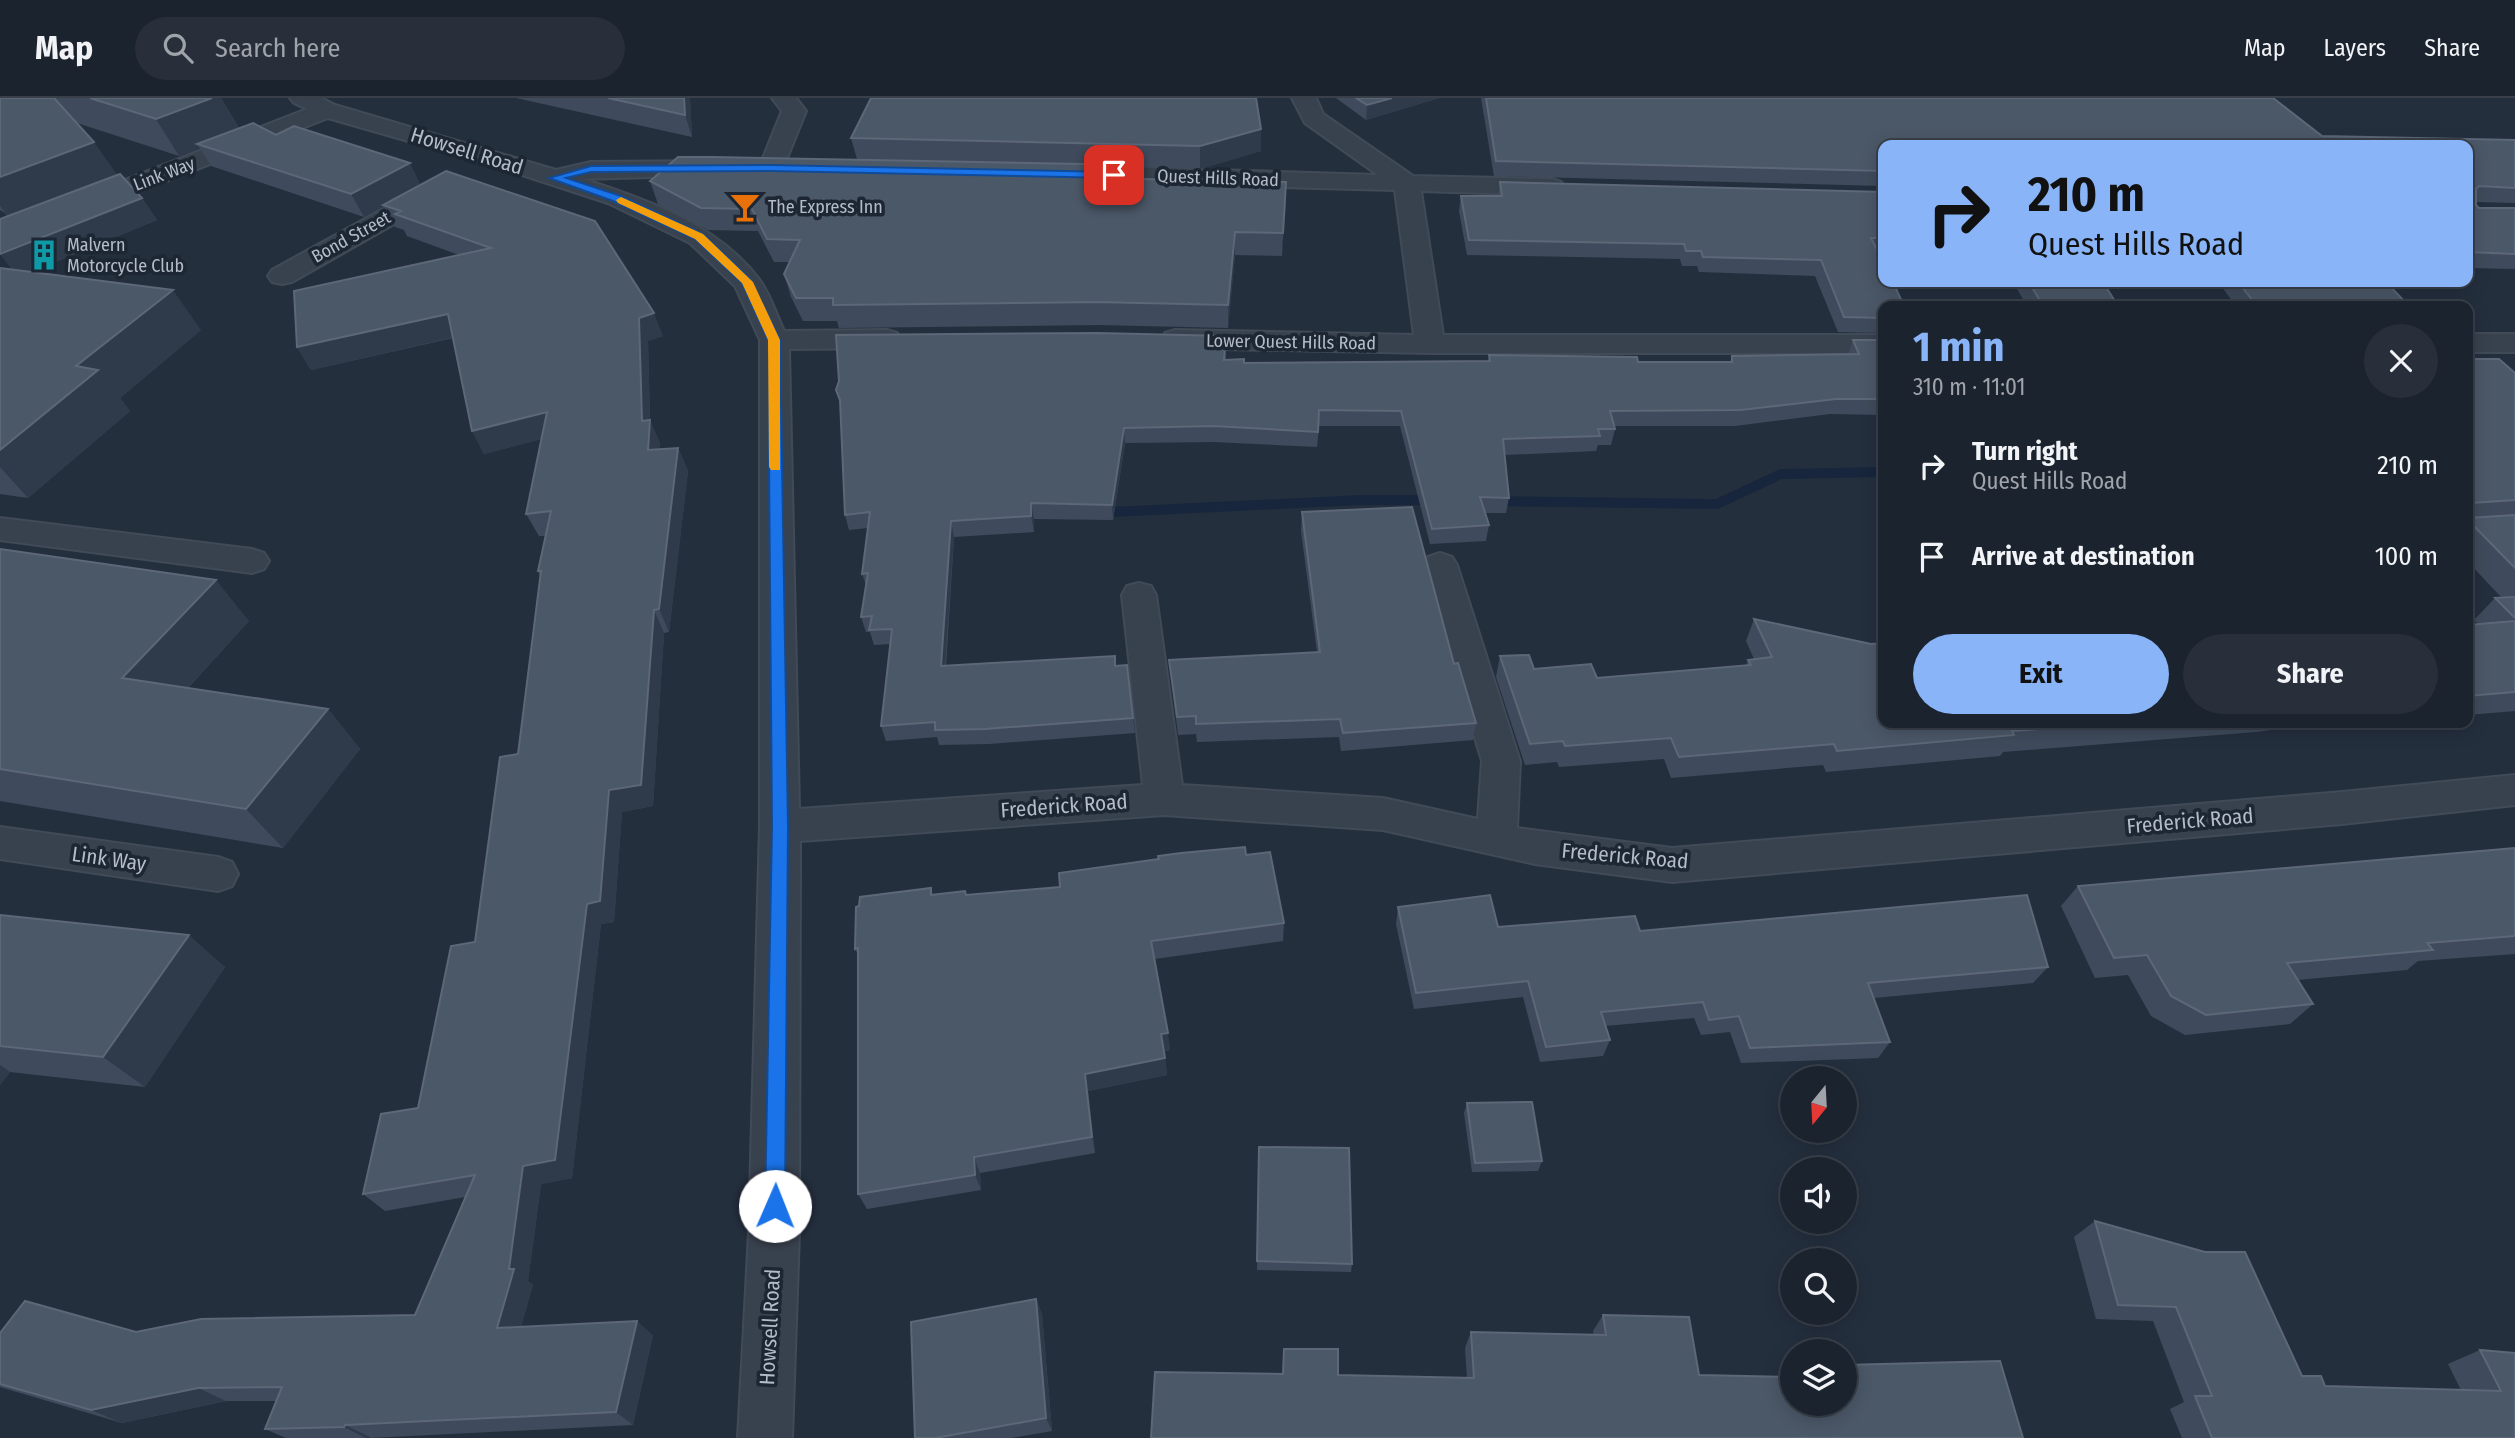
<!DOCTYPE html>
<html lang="en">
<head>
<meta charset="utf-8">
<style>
	body { margin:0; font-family:"Fira Sans Condensed",sans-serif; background:#282f3a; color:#f1f3f6; height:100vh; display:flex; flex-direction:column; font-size:26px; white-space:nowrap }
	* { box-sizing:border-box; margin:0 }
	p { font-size:23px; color:#a0a4aa }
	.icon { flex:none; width:38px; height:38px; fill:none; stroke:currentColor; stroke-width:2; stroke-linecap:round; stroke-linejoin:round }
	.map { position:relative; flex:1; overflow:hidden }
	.panel { position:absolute; left:1878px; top:203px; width:595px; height:427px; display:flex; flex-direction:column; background:#1b232e; border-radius:14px; box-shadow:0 4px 18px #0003,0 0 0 2px #39404a }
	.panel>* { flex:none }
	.guide { position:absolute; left:1878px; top:42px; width:595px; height:147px; border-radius:14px; box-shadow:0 4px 18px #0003,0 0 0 2px #39404a; background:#8ab4f8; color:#111; overflow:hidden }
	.needle { width:46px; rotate:198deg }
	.controls { position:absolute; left:1780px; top:968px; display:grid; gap:14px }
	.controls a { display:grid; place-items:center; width:77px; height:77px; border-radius:50%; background:#1b232e; box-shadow:0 4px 18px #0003,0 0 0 2px #39404a; font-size:35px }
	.pin { position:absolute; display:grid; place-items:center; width:60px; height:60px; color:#fff; margin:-30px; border-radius:14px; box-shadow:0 4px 10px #0006 }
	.me { position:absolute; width:77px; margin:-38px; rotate:1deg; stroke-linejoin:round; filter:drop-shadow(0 0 5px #0008) }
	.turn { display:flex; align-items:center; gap:24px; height:147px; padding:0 35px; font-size:32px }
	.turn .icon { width:91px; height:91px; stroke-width:2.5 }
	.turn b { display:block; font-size:49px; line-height:60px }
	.round { display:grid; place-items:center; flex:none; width:74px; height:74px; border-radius:37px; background:#282f3a }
	.overview { display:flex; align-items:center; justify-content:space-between; height:119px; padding:0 35px }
	h1 { font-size:42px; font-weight:700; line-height:52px; color:#8ab4f8 }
	.cta { display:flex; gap:14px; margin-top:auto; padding:14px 35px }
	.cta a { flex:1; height:80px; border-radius:42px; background:#8ab4f8; color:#111; font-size:28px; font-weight:700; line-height:80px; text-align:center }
	.cta a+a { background:#282f3a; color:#f1f3f6 }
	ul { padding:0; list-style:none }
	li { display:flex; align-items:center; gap:21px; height:91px; padding:0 35px }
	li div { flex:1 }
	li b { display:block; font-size:26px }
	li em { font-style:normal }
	header { display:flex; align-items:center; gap:42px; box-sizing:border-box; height:98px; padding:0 35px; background:#1b232e; border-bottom:2px solid #39404a }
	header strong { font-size:33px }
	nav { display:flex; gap:38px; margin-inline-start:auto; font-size:24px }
	.search { width:490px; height:63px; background:#282f3a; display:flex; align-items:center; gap:18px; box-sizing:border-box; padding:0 24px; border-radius:38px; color:#a0a4aa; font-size:26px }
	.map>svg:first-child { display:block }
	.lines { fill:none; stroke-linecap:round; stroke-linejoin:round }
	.stream { fill:#17263c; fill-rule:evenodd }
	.minor-casing { stroke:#414a57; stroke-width:4 }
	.minor { fill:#38414e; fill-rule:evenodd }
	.wall { fill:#3f4b5c }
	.shaded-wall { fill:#2f3b4b }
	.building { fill:#4b5868; stroke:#5c6777; stroke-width:2 }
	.route { fill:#1a73e8; stroke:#114b97; stroke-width:2 }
	.slow { fill:#f59e0b }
	.labels { text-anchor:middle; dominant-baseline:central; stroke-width:7; stroke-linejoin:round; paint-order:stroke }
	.far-street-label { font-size:18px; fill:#b4bcc9; stroke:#1d2633 }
	.far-poi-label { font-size:18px; fill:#b4bcc9; stroke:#1d2633; text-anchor:start }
	.street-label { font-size:21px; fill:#b4bcc9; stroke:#1d2633 }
</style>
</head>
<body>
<header>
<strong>Map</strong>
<div class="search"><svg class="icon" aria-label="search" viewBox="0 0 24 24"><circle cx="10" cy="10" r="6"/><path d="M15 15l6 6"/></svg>Search here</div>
<nav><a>Map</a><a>Layers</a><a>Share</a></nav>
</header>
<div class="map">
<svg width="2515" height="1340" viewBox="0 0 2515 1340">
	<rect width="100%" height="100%" fill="#242f3e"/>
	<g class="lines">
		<!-- stream -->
		<path class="stream" d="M1883,369v10l-101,2 -64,30 -231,-3 -7,-5 7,-5 229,3 64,-30z
			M1362,397h80l7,5 -7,5h-80l-270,13 -7,-5 7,-5z"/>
		<!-- minor casing -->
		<g class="minor-casing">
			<path id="minor" d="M290,0h31l14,7 221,65 35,-8 128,-1 9,2 3,5 -3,5 -9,2 -136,4c62,20 134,45 175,99 12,15 18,36 26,53l103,-1 10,3 4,6 -4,6 -10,3 -98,1 10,460 344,-24 -21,-190 5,-9 12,-3 12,3 5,9 26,190 201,13 95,21 4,-58 -59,-196 5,-8 12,-4 12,4 5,8 63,196 -3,67 155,20 670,-56 173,-17v30l-173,19 -670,58 -137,-18 -152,-34 -219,-15 -364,26 -1,392 -7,205h-54l11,-205 11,-407v-486l-25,-54 -45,-43 -82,-40 -123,-40 -157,-45 -328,128v-17l307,-120 -13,-6z
				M772,0h24l10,13 -23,57 -3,5 -9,2 -9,-2 -3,-5 23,-57z
				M1292,0h24l7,16 90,62 139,3 9,3 4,5 -4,5 -9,3 -131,-4 22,144h440v18h-453l-255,-5 -10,-3 -4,-6 4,-6 10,-3 239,5 -19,-145 -308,-8 -9,-3 -4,-5 4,-5 9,-3 291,9 -73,-52z
				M436,84l9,3 4,5 -4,5 -153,87 -10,2 -10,-2 -4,-6 4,-6 155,-85z
				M2468,236h47v18h-47z
				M0,420l252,31 12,4 5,8 -5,8 -12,4 -252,-33z
				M0,729l218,30 14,5 6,12 -6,12 -14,5 -218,-32z"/>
		</g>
		<!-- minor -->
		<use href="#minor" class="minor"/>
	</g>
	<!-- wall -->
	<path class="wall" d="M0,0h221l18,30 37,7 144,50 243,151 -15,5 2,80 10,22 -1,6 19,-1 10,23 -19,161 -5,1 -11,173 -31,6 -8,110 -13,2 -29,254 -31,6 -13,97 5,4 -12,41 132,9 -20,90 -263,13h-84l-21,-9 11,-28h-50l-104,22 -122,-36v-54l136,-1 279,-17 50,-118 -80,14 -22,-17 55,-86 57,-166 43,-188 22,-178 -2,-5 8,-35h-7l-13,-22 15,-75 -57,15 -12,-23 -19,-93 -142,32 -14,-23 162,-92 -52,-19 -3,-6 -9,-3 -11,-21 -20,11 -153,-51 -11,-18 -21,8 -102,-33 40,52 25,23 15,22 -126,52 170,58 -81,68 10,13 -102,87 -28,-4v-226l12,1 -12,-15 7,-38 -2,-3 -5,-3z
		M516,0h174l2,39z
		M871,0l390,53 -61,18 -62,-2v12l148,3 -4,74 -47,-1 -7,73 -129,-3 -260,3 -2,-7h-34l-12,-24 -7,-23 6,-12h-16l-16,-31 -50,-1 -50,-26 -8,-23 207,-22 -6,-21z
		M1336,0h103l-73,22z
		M1481,0h792l49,38 193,4v63l-39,-1v3l3,3h36v61l-47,-1v-123h-585v41l-389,-10z
		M1500,84l383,10v61h-4l4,53v27l-45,-1 -23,-56 -116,-4 -2,-6h-15l-2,-7 -213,-4 -8,-44 2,-15h37z
		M2013,184h90l15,24h-91z
		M2218,184h168l23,24h-173z
		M1853,242h30v75l-53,-1 -95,12h-121l1,3 -4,16h-13l-2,6 -92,4 5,43 -3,15h-21l4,12 -3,16 -56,3 -30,-118h-81l-2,21 -103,-5 -89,1 -12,77 -79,-1v13l-80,5 -8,129 181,-1 8,68 -146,11 -50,1 -2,-8 -51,4 -5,-15 9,-82 -16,1 -4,-13h-4l-5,-15 5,-32 -4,-11 6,-46 -19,2 -4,-15 -5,-111 -4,-14 390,-39v8l18,4 244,-2 1,-6 149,7h92l2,-6 116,-1z
		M2468,261l47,14v338l-47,4v-90l10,-1 -4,-4 21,-22h7l-34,-36z
		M1302,414l152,152 22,59 -3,17 -132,11 -2,-14 -142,5 -1,-8 -18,1 -9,-75 148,-8 -16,-121z
		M0,451l249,72 -61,67 140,21 32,40 -77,99 -283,-47z
		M1754,521l117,25 12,79h441l-68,9 -253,20 -3,4 -174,16 -3,-7 -152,13 -7,-19 -105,8 -2,-5 -32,3 -29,-88 4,-21 34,13 63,9 149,-12 2,-6 6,-1 -8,-18z
		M2339,625h41l-38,3z
		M2515,750v106l-97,7 -11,9 -110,10 16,24 -23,20 -105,11 -34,-19 -23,-41 -33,3 -34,-72 17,-20z
		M1246,757l38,68 -1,18 -128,18 15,91 -6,1 3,24 -79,16 7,62 -115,20 1,17 -114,19 -9,-15v-239l-3,-6 76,-61 2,7h33l94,-8z
		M1398,809l100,20 142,4 408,36 -15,16 -159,15 16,44 -12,16 -137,5 -11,-31 -29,3 -7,-17 -89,8 5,14 -7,16 -63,6 -17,-65 -109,12 -18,-85z
		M0,817l225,52 -80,120 -135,-15 -10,13z
		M1467,1005l75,58 -4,10 -66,1 -8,-59z
		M1259,1049l93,117 -1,8 -94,-2z
		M2095,1123l207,155 23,10 136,4 -13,-26 32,-14 35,3v85h-333l-12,-29 14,-7 -31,-81 -57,-2 -22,-82z
		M1036,1201l6,15 10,117 -41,7h-96z
		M1603,1217l96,60 324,63 -740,-64 184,4 -2,-30 6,-16 123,3 -1,-4z"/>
	<!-- shaded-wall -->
	<path class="shaded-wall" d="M212,0h9l20,34 -44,12 3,4 -21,8 -23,-37z
		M684,0h6l2,39 -7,-22z
		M1392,0h47l-73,22 1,-15z
		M1261,31v22l-61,18v-23z
		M94,44l26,37 -108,43 -12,-16v-29z
		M410,65l11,23 -57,31 -13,-23z
		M1137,67l2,22 -47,-9z
		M1286,84v23l-4,51 1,-23z
		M142,100l15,22 -139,57 -18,-23z
		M1235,134v23l-7,73v-23z
		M173,192l28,40 -81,68 10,13 -102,87 -28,-31v-17l76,-84z
		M654,215l9,23 -15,5 2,80 10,22 -2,30 -10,-23 -6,-29 -3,-103z
		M448,216l11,22 -148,34 -14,-23z
		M1226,238v15l-2,24v-15z
		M547,314l11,23 -74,19 -12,-23z
		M1124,330l1,15 -12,77 -1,-15z
		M678,350l10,23 -19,161 -10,-23z
		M1031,405l3,16v13l-3,-16z
		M951,423l3,16 -10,144 -3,-15z
		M216,482l33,41 -89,97 -38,-40z
		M654,512l10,23 -11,173 -31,6 -8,110 -13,2 -29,254 -31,6 -13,97 5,4 -16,57 -20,-14 12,-59 14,-103 64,-262 22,-114z
		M328,611l32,40 -77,99 -37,-39z
		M189,837l36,32 -80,120 -42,-30z
		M1168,935l2,17 -7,1 -2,-17z
		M1165,960l2,17 -79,16 7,62 -3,-16 -7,-63z
		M0,967l10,7 -10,13z
		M974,1059l6,16 1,17 -6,-15z
		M1036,1201l6,15 10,117 -6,-13z
		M637,1223l16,14 -20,90 -17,-13z
		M198,1290l28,13 -104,22 -31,-13z
		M345,1327l25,12v1h-4l-22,-11z"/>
	<!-- building -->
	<path class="building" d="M0,0h54l40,44 -94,35z
		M90,0h122l-56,21z
		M608,0h76l1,17z
		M871,0h385l5,31 -61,17 -349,-8z
		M1356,0h36l-25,7z
		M1486,0h787l49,38 193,4v48l-36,-2 -3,3v16l3,3h36v46l-47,-2v-107h-585v26l-387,-10z
		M253,25l23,12 18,-9 116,37 -59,31 -154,-50z
		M678,59h35l424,8 -45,13 194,4 -3,51 -48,-1 -7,73 -131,-3 -264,3v-7h-37l-12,-24 16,-34 -33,-1 -15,-30 -51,-1 -51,-27z
		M446,73l149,50 59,92 -15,5 3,103 8,-1 -2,30 30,-2 -19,161 -5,1 -13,175 -32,5 -9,111 -13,3 -32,256 -32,6 -14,103h5l-17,59 140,-7 -21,91 -271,13 -1,2 -79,2 17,-42 -84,1 -107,22 -91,-26v-51l25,-32 111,31 65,-13 214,-4 60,-140 -112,19 18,-80 37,-6 33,-162 24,-4 25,-185 18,-3 23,-183h-3l13,-60 -25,3 21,-102 -75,19 -24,-117 -151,33 -3,-56 197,-43 -96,-34 6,-3 -18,-6z
		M120,76l22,24 -142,56v-35z
		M1500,84l383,10v46h-12l12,24v20h10l11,24h-21v12l-39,-1 -23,-57 -118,-3 -2,-6h-15l-2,-7 -215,-4 -8,-44h41z
		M0,170l173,22 -97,76 22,4 -98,80z
		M2029,184h74l15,24h-75z
		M2238,184h148l23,24h-152z
		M1097,235l129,3 -2,24 20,-1v4l246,-2 -1,-6 148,2 1,5h94v-6l127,-2 -6,-14h30v59h-47l-96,11 -130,1 5,18h-17l2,7 -97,3 6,59 -29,-1 9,28 -57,4 -31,-118 -82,-1 -1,22 -104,-6 -90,2 -12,77 -81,-2v13l-80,5 -10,145 174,-10v10l12,-1 6,53 -148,11 -50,1v-8l-54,4 11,-97 -23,1 3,-14 -11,1 7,-44 -6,1 8,-62 -25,3 -5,-115 -4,-10 3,-9 -3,-46z
		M2468,261h31l16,14v127l-44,3 -3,-3z
		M1412,409l42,157 4,-1 18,60 -133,10 -3,-14 -144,5v-8l-19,1 -8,-57 151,-8 -18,-140z
		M2515,417v53l-47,-48v-2z
		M0,451l216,31 -94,98 206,31 -82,100 -246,-40z
		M2515,499v21l-20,-20z
		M1754,521l117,25 12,-1v80h239l-110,8 2,4 -177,16 -3,-7 -155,13 -8,-19 -106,8 -2,-5 -33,3 -30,-88 29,-1 5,14 57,-5 6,14 154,-13 -3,-5 24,-3z
		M2515,523v71l-47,4v-71z
		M1245,749l1,8 24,-3 14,71 -133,18 17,92 -7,1 4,24 -80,16 7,63 -118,20 1,18 -117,19v-246l-3,1 1,-42 3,-1 1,-9 71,-9v7l34,-4 1,4 94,-8 -1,-14 100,-14 -1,-3 23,-3z
		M2515,750v88l-88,7 6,7 -146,13 26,41 -107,11 -35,-19 -24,-41 -33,3 -36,-72z
		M1490,797l8,32 137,-11 5,15 387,-36 21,72 -180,16 22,59 -140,6 -11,-32 -30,4 -6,-18 -102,10 9,28 -64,7 -18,-66 -112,12 -18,-86z
		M0,817l189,20 -86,122 -103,-11z
		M1532,1004l10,59 -67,2 -8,-60z
		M1259,1049l90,1 3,116 -95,-3z
		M2095,1123l110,31h40l57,124h19l4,10 176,5 -21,-41 35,3v85h-303l-17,-42h17l-36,-89 -58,-2z
		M1036,1201l10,119 -111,20h-20l-4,-116z
		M1603,1217l86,2 10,58 93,2v27h52v-39l156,-4 23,77h-872l4,-66 128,2 1,-25h54v26l136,3 -3,-46 135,3z"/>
	<!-- route -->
	<path class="route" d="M771,67l343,7 5,3 -5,3 -343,-7 -180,1 -25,6 55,18 82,38 48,46 29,60 8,487 -3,379 -3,7 -7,3 -7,-3 -3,-7 7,-379 -4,-487 -26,-57 -47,-44 -82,-38 -64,-23 42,-12z"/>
	<!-- slow -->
	<path class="slow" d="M621,99l82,37 50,48 27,58v130h-9l-2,-3 -1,-127 -26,-57 -47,-44 -77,-36 -2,-3z"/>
	<!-- icons -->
	<defs>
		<g id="bar-bare" transform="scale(2.415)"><path d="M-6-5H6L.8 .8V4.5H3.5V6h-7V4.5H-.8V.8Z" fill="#e8710a" stroke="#1d2633" stroke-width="2.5" paint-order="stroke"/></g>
		<g id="building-bare" transform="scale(2.415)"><path d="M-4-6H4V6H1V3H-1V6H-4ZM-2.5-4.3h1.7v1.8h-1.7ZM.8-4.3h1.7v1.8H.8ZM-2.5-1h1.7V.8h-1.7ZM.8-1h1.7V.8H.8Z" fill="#0f9aa8" stroke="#1d2633" stroke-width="2.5" paint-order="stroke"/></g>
	</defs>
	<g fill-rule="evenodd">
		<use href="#bar-bare" x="745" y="109"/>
		<use href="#building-bare" x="44" y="157"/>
	</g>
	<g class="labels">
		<!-- far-street labels -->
		<g class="far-street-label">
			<text transform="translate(164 76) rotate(-21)">Link Way</text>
			<text transform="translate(1218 80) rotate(2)">Quest Hills Road</text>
			<text transform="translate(351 139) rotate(-29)">Bond Street</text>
			<text transform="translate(1291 244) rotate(1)">Lower Quest Hills Road</text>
		</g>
		<!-- far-poi labels -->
		<g class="far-poi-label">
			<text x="768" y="109">The Express Inn</text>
			<text x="67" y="147">Malvern<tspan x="67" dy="21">Motorcycle Club</tspan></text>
		</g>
		<!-- street labels -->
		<g class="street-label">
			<text transform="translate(467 53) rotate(17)">Howsell Road</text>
			<text transform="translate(1064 708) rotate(-4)">Frederick Road</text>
			<text transform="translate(2190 723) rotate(-5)">Frederick Road</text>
			<text transform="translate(1625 758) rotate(5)">Frederick Road</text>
			<text transform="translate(109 761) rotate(8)">Link Way</text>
			<text transform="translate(770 1229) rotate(-87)">Howsell Road</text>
		</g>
	</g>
</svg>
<div class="controls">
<a><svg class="needle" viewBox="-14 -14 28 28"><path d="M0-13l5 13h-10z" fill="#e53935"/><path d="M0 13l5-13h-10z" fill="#a0a4aa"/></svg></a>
<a><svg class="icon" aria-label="sound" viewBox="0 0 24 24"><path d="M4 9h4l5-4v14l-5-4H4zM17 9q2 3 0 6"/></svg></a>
<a><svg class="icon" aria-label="search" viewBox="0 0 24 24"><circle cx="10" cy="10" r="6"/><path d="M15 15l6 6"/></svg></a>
<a><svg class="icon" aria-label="layers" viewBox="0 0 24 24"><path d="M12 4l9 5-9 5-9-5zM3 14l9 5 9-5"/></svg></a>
</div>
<div class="pin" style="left:1114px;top:77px;background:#d93025"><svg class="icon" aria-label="arrive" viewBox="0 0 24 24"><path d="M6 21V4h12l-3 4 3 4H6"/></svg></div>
<svg class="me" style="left:775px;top:1108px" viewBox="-20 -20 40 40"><circle r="19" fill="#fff"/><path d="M0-13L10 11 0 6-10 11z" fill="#1a73e8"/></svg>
<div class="guide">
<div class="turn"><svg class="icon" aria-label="right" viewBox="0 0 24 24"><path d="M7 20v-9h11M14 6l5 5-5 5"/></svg><div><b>210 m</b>Quest Hills Road</div></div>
</div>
<section class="panel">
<div class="overview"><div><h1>1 min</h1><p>310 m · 11:01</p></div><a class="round"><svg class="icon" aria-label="close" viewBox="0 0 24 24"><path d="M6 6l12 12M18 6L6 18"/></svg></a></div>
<ul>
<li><svg class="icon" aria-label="right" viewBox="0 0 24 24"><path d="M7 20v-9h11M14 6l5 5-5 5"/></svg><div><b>Turn right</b><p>Quest Hills Road</p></div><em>210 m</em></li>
<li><svg class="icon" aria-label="arrive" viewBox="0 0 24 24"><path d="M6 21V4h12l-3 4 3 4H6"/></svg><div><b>Arrive at destination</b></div><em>100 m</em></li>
</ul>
<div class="cta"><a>Exit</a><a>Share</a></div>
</section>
</div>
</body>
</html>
